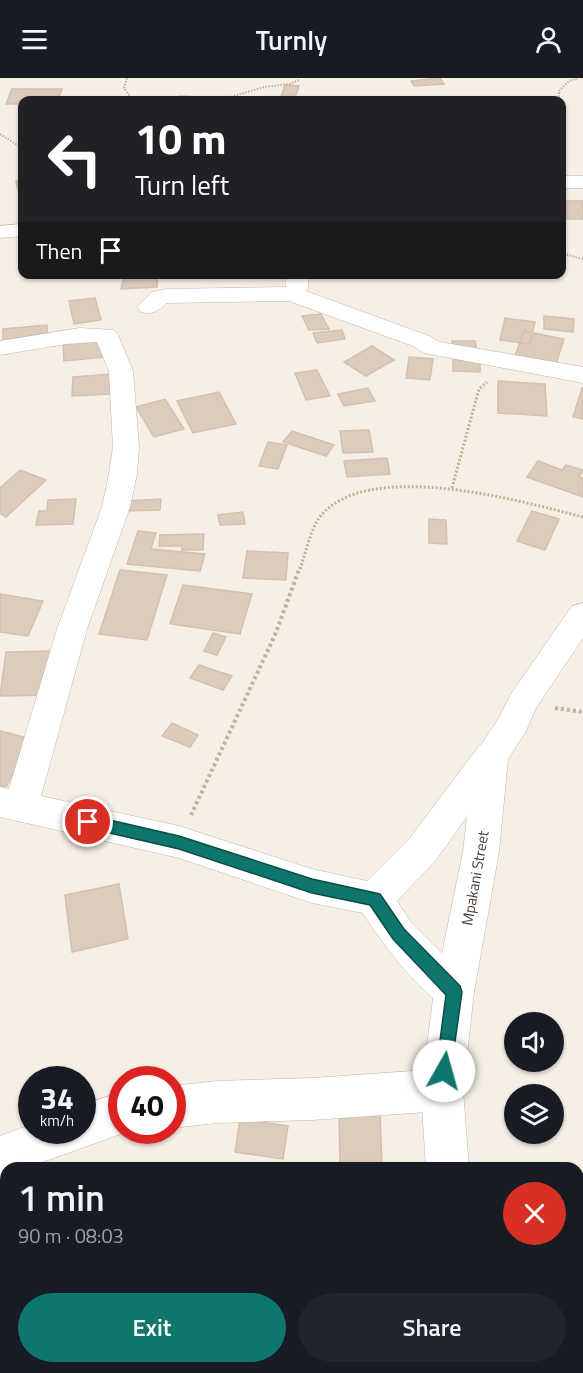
<!DOCTYPE html>
<html lang="en">
<head>
<meta charset="utf-8">
<style>
	body { margin:0; font-family:"Titillium Web",sans-serif; background:#20242c; color:#f1f3f6; height:100vh; display:flex; flex-direction:column; font-size:22px; white-space:nowrap }
	* { box-sizing:border-box; margin:0 }
	p { font-size:20px; color:#9ea1a6 }
	.icon { flex:none; width:33px; height:33px; fill:none; stroke:currentColor; stroke-width:2; stroke-linecap:round; stroke-linejoin:round }
	.map { position:relative; flex:1; overflow:hidden }
	.details { position:absolute; left:0px; top:1084px; width:584px; height:212px; display:flex; flex-direction:column; background:#171b24; border-radius:18px 18px 0 0; box-shadow:0 2px 4px #0004 }
	.details>* { flex:none }
	.banner { position:absolute; left:18px; top:18px; width:548px; height:183px; border-radius:12px; box-shadow:0 2px 4px #0004; background:#202124; color:#fff; overflow:hidden }
	.fabs { position:absolute; left:504px; top:934px; display:grid; gap:12px }
	.fabs a { display:grid; place-items:center; width:60px; height:60px; border-radius:50%; background:#171b24; box-shadow:0 2px 4px #0004; font-size:30px }
	.speed { position:absolute; left:18px; top:988px; display:flex; gap:12px; font-size:30px; font-weight:700; text-align:center }
	.speed>* { display:grid; place-content:center; width:78px; height:78px; border-radius:50%; background:#171b24; box-shadow:0 2px 4px #0004; line-height:1 }
	.speed small { font-size:15px; font-weight:400 }
	.speed .limit { border:9px solid #d22; background:#fff; color:#111 }
	.pin { position:absolute; display:grid; place-items:center; width:51px; height:51px; color:#fff; margin:-26px; border:3px solid #fff; border-radius:50%; box-shadow:0 2px 6px #0007 }
	.me { position:absolute; width:66px; margin:-33px; rotate:7deg; stroke-linejoin:round; filter:drop-shadow(0 0 4px #0008) }
	.turn { display:flex; align-items:center; gap:21px; height:126px; padding:0 18px; font-size:27px }
	.turn .icon { width:78px; height:78px; stroke-width:2.5 }
	.turn b { display:block; font-size:42px; line-height:51px }
	.then { display:flex; align-items:center; height:57px; padding:0 18px; background:#0003; gap:12px; font-size:22px }
	.round { display:grid; place-items:center; flex:none; width:63px; height:63px; border-radius:32px; background:#20242c }
	.summary { display:flex; align-items:center; justify-content:space-between; height:102px; padding:0 18px }
	h1 { font-size:36px; font-weight:600; line-height:45px }
	.button { display:flex; gap:12px; margin-top:auto; padding:12px 18px }
	.button a { flex:1; height:69px; border-radius:36px; background:#0f766e; color:#fff; font-size:24px; font-weight:600; line-height:69px; text-align:center }
	.button a+a { background:#20242c; color:#f1f3f6 }
	header { display:flex; justify-content:space-between; align-items:center; height:78px; padding:0 18px; background:#171b24; font-size:27px; font-weight:600 }
	.map>svg:first-child { display:block }
	.building { fill:#dbccbd; stroke:#d4c0ad; stroke-width:1.5 }
	.lines { fill:none; stroke-linecap:round; stroke-linejoin:round }
	.minor-casing { stroke:#c2b6a8; stroke-width:1 }
	.tertiary-casing { stroke:#c2b6a8; stroke-width:1 }
	.path-far2 { stroke:#c5b097; stroke-width:2; stroke-dasharray:1.5 1.5; stroke-linecap:butt }
	.path-far1 { stroke:#c5b097; stroke-width:3; stroke-dasharray:2 2; stroke-linecap:butt }
	.path { stroke:#c5b097; stroke-width:4; stroke-dasharray:3 3; stroke-linecap:butt }
	.minor { fill:#fff; fill-rule:evenodd }
	.tertiary { fill:#fff; fill-rule:evenodd }
	.route { fill:#0f766e; stroke:#0a4d48; stroke-width:1.5 }
	.labels { text-anchor:middle; dominant-baseline:central; stroke-width:4.5; stroke-linejoin:round; paint-order:stroke }
	.street-label { font-size:15px; fill:#493f34; stroke:#fff }
</style>
</head>
<body>
<header><svg class="icon" aria-label="menu" viewBox="0 0 24 24"><path d="M4 6h16M4 12h16M4 18h16"/></svg>Turnly<svg class="icon" aria-label="person" viewBox="0 0 24 24"><circle cx="12" cy="8" r="4"/><path d="M4 21q1-7 8-7t8 7"/></svg></header>
<div class="map">
<svg width="583" height="1295" viewBox="0 0 583 1295">
	<rect width="100%" height="100%" fill="#f5efe6"/>
	<!-- building -->
	<path class="building" d="M440,0l4,6 -30,2 -3,-5z
		M285,7l14,1 -5,14h-14z
		M12,11h50l-4,11h-36v4h-16z
		M22,102v18h-2l-4,-17z
		M561,123h22v18h-22z
		M158,197l-1,12 -36,2 3,-11z
		M95,220l6,22 -27,4 -5,-23z
		M321,236l8,15 -20,1 -7,-14z
		M544,238l30,3 -1,13 -29,-3z
		M505,240l30,4 -5,22 -30,-4z
		M47,247l1,15 -45,4v-15z
		M342,252l3,9 -28,4 -4,-10z
		M524,253l40,8 -8,25 -41,-8z
		M102,262l2,17 -40,4 -1,-17z
		M452,263h23l2,10h-23z
		M372,268l22,14 -28,16 -22,-14z
		M409,279l24,2 -3,21 -24,-2z
		M453,282l27,1v11l-27,-1z
		M317,292l13,26 -24,4 -11,-27z
		M112,296v20l-40,2 1,-19z
		M498,303l47,3 2,32 -49,-3z
		M368,310l7,13 -31,5 -6,-12z
		M582,310h1v31l-10,-2z
		M219,314l17,32 -43,9 -16,-32z
		M165,321l19,30 -30,8 -18,-30z
		M369,352l4,22 -30,1 -3,-22z
		M292,353l42,14 -8,11 -43,-14z
		M268,364l19,3 -9,24 -19,-3z
		M387,380l3,16 -43,3 -3,-16z
		M538,383l24,9 4,-5 17,5 -4,7 4,1v19l-56,-20z
		M20,392l26,10 -40,37 -6,-4v-25z
		M76,421l-3,25 -37,1 3,-14h8l1,-11z
		M161,421l-1,11 -35,1v-10z
		M532,433l27,8 -14,31 -28,-9z
		M243,434l2,12 -25,1 -2,-10z
		M429,441l17,1 1,24 -18,-1z
		M138,453l18,2 -5,16 54,5 -5,17 -73,-7z
		M204,456l-1,16h-21v-4h-23l1,-11z
		M247,473l41,2 -2,27 -43,-2z
		M120,492l47,5 -20,65 -48,-6z
		M183,507l69,9 -12,40 -70,-10z
		M0,516l43,7 -15,35 -28,-4z
		M213,555l13,4 -9,18 -13,-4z
		M56,573l-7,44 -49,1 6,-44z
		M199,587l33,11 -9,14 -33,-12z
		M172,645l26,12 -8,12 -28,-11z
		M0,653l32,8 -26,48 -6,-1z
		M119,806l9,55 -56,13 -7,-57z
		M339,1032l41,1 2,57h-42z
		M240,1041l48,7 -5,33 -48,-7z
		M342,1290h54v5h-54z"/>
	<g class="lines">
		<!-- minor casing -->
		<g class="minor-casing">
			<path id="minor" d="M561,98h22v12h-22z
				M22,146v12l-22,2v-12z
				M286,196h22v14l-2,3 123,45 11,6 143,25v16l-159,-30 -11,-7 -124,-45 -122,2c-9,8 -14,12 -26,9l-4,-5 15,-15 15,-3 119,-2z
				M80,250l34,2 4,5 15,36 6,76 -2,27 -7,33 -43,122 -46,167 138,30 133,43 55,12 43,-43 69,-92 12,-4 12,4 5,10 -5,10 -67,94 -39,41 14,21 57,57 6,13 -6,13 -14,6c-32,-13 -72,-68 -91,-98l-51,-10 -133,-45 -179,-41v-30l9,2 48,-160 45,-122 7,-33 4,-27 -4,-76 -12,-29 -31,2 -66,11v-14z
				M442,991l15,6 6,15 -6,15 -15,6 -130,9 -95,3 -45,5v-42l45,-5 95,-3z
				M122,1014v39h7l-103,37h-20v11l-6,3v-46l32,-12v7h50v-26z"/>
		</g>
		<!-- tertiary casing -->
		<g class="tertiary-casing">
			<path id="tertiary" d="M583,525v35l-47,70 -10,23 -18,28 -9,93 -25,140 -11,98 6,78h-43l-5,-78 13,-98 29,-140 11,-96 26,-40 11,-22 61,-88z
				M465,1290h48l1,5h-48z"/>
		</g>
		<!-- path-far2 -->
		<path class="path-far2" d="M127,0l-3,10 7,10 7,2
			M169,22l11,-4 44,3 40,-12 26,-3 9,-4
			M559,22v-9l10,-10 10,-3
			M0,56l22,14
			M561,175l22,6"/>
		<!-- path-far1 -->
		<path class="path-far1" d="M452,410l27,-99 8,-7
			M300,491c5,-14 11,-40 19,-51 46,-61 202,-17 264,-1"/>
		<!-- path -->
		<path class="path" d="M555,630l28,4
			M191,737l84,-180 25,-68"/>
		<!-- minor -->
		<use href="#minor" class="minor"/>
		<!-- tertiary -->
		<use href="#tertiary" class="tertiary"/>
	</g>
	<!-- route -->
	<path class="route" d="M88,737l91,21 133,43 68,15 24,35 56,57 2,6 -12,85 -6,2 -6,-2 -2,-6 10,-76 -53,-56 -23,-34 -58,-12 -133,-44 -91,-21 -5,-2 -2,-4 2,-5z"/>
	<g class="labels">
		<!-- street labels -->
		<g class="street-label">
			<text transform="translate(475 800) rotate(-80)">Mpakani Street</text>
		</g>
	</g>
</svg>
<div class="fabs">
<a><svg class="icon" aria-label="sound" viewBox="0 0 24 24"><path d="M4 9h4l5-4v14l-5-4H4zM17 9q2 3 0 6"/></svg></a>
<a><svg class="icon" aria-label="layers" viewBox="0 0 24 24"><path d="M12 4l9 5-9 5-9-5zM3 14l9 5 9-5"/></svg></a>
</div>
<div class="speed"><div>34<small>km/h</small></div><div class="limit">40</div></div>
<div class="pin" style="left:88px;top:744px;background:#d93025"><svg class="icon" aria-label="arrive" viewBox="0 0 24 24"><path d="M6 21V4h12l-3 4 3 4H6"/></svg></div>
<svg class="me" style="left:444px;top:993px" viewBox="-20 -20 40 40"><circle r="19" fill="#fff"/><path d="M0-13L10 11 0 6-10 11z" fill="#0f766e"/></svg>
<div class="banner">
<div class="turn"><svg class="icon" aria-label="left" viewBox="0 0 24 24"><path d="M17 20v-9H6M10 6l-5 5 5 5"/></svg><div><b>10 m</b>Turn left</div></div>
<div class="then">Then<svg class="icon" aria-label="arrive" viewBox="0 0 24 24"><path d="M6 21V4h12l-3 4 3 4H6"/></svg></div>
</div>
<section class="details">
<div class="summary"><div><h1>1 min</h1><p>90 m · 08:03</p></div><a class="round" style="background:#d93025;color:#fff"><svg class="icon" aria-label="close" viewBox="0 0 24 24"><path d="M6 6l12 12M18 6L6 18"/></svg></a></div>
<div class="button"><a>Exit</a><a>Share</a></div>
</section>
</div>
</body>
</html>
